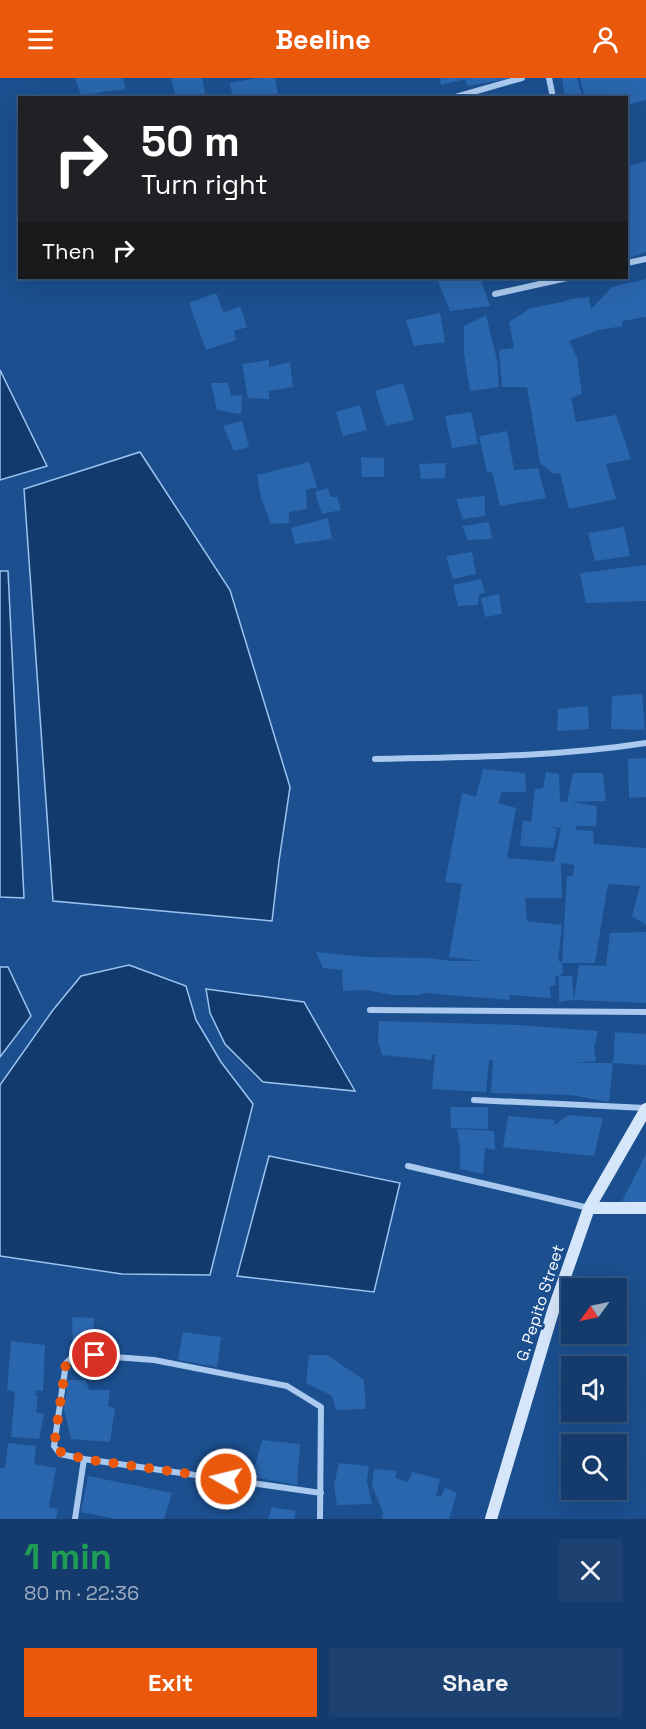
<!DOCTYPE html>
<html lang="en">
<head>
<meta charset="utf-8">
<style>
	body { margin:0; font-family:"Space Grotesk",sans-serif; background:#1d4271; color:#f1f3f6; height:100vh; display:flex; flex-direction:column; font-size:22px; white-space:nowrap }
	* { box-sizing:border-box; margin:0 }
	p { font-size:20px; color:#9dadc1 }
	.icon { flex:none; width:33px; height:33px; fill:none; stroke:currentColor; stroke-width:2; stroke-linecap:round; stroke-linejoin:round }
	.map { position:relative; height:1441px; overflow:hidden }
	.drawer { display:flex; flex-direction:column; background:#143b6b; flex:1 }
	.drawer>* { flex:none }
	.top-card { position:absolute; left:18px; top:18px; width:610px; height:183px; border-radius:0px; box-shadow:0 6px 24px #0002,0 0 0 2px #33557e; background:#202124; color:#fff; overflow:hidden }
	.needle { width:39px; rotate:237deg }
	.buttons { position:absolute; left:561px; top:1200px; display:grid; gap:12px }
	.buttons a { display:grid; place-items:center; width:66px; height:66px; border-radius:0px; background:#143b6b; box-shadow:0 6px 24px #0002,0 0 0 2px #33557e; font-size:30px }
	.pin { position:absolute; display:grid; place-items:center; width:51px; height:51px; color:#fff; margin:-26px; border:3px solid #fff; border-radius:50%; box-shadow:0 2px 6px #0007 }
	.me { position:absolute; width:66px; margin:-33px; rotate:278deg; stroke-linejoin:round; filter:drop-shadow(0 0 4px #0008) }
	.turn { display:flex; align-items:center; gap:21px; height:126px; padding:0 24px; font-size:27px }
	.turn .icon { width:78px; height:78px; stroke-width:2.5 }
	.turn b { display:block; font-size:42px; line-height:51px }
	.then { display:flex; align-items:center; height:57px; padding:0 24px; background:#0003; gap:12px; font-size:22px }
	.round { display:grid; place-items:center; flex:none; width:63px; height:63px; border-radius:0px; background:#1d4271 }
	.overview { display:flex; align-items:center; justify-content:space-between; height:102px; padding:0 24px }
	h1 { font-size:36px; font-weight:700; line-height:45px; color:#1e9e55 }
	.button { display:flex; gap:12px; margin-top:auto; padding:12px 24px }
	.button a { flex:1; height:69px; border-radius:0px; background:#ea580c; color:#fff; font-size:24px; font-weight:700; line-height:69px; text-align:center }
	.button a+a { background:#1d4271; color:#f1f3f6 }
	header { display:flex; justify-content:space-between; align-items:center; height:78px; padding:0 24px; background:#ea580c; color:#fff; font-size:27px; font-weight:700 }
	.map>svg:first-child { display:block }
	.water { fill:#123a6d; stroke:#9cc4f0; stroke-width:1.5 }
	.building { fill:#2a66ad }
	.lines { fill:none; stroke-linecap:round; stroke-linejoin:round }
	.street { stroke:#a9c9ee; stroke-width:6 }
	.secondary { stroke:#d6e6fa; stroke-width:12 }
	.route { stroke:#ea580c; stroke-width:10; stroke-dasharray:0 18 }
	.labels { text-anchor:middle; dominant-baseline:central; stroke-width:6; stroke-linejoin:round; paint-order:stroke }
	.street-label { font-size:16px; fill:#fff; stroke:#1b4f8f }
</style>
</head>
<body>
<header><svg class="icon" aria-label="menu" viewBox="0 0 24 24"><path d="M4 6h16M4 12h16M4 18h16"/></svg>Beeline<svg class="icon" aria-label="person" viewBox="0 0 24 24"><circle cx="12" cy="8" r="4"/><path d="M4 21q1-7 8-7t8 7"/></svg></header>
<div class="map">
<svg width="646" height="1441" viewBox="0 0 646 1441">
	<rect width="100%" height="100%" fill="#1b4f8f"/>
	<!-- water -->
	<path class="water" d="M0,292l47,96 -47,14z
		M140,374l90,138 60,197 -11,74 -7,60 -219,-20 -29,-412z
		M0,493h8l16,327 -24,-1z
		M129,887l57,21 10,34 25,42 32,42 -43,171 -88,-1 -122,-18v-171l53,-75 28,-34z
		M0,889h8l23,49 -31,41z
		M206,911l98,13 51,89 -92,-9 -38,-38 -15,-31z
		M269,1078l131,27 -26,109 -137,-16z"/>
	<!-- building -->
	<path class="building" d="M75,0h48l3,11 -45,6z
		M171,0h31l4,20h-30z
		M258,0h17l4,20h-46l-3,-15z
		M440,0h67v1l-39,7 -3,-7 -24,6z
		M562,0h15l6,20h-18z
		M580,0h66v22l-19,5v-7h-42z
		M646,83v91l-19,7v-93z
		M453,200h27l10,28 -40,5 -12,-30z
		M646,201v38l-24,4 1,5 -24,4 -30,11 8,16 5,37 -11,4 5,24 40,-7 15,44 -25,5 10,35 -47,10 -9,-36 -6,1 -14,-11 -13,-76h-25l-3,-37 15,-2 -5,-26 22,-14 31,-6 9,-3 18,-2 2,12 21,-22z
		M216,215l8,20 16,-7 7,21 -13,4 2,9 -30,10 -17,-47z
		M440,235l5,29 -31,4 -8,-26z
		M486,237l11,45 2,27 -29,4 -6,-37v-28z
		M269,282v7l21,-5 3,25 -24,4v8l-21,-1 -6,-34z
		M211,305h17l3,13 11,-1 -1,19 -24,-4z
		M403,305l11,37 -28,6 -11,-35z
		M360,327l7,25 -24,6 -7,-24z
		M471,334l7,32 -26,4 -7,-32z
		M242,343l7,26 -15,4 -11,-25z
		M507,353l7,39 24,-2 8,30 -46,8 -8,-34h-5l-8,-36z
		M361,379l23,1v19h-22z
		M309,384l8,25 -11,3 1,19 -18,3v11l-18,1 -10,-26 -4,-23z
		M446,385l-1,15 -24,1 -2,-15z
		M327,410l4,9h6l4,13 -19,4 -7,-22z
		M485,418v20l-22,3 -7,-20z
		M328,440l4,21 -37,5 -4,-16z
		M489,444l3,17 -24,1 -6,-14z
		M624,449l6,29 -35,5 -7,-28z
		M472,474l4,22 -23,5 -7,-23z
		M646,487v36l-60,2 -6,-30z
		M481,501l4,14 -6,1 -1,11 -20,1 -5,-21z
		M499,516l3,20 -17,3 -4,-19z
		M642,616l3,36 -34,-1 1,-33z
		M588,628l1,23 -32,2 1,-22z
		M646,680v39l-17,1 -1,-39z
		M483,691l42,4 1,19h-24l-4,11 18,5 -9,50 47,4 7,-34 -11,-1 7,2 -4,19 -33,-2 3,-26 8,2 4,-33 8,-1 3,-16 13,2 1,27 7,1 6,-29h30l3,28 -35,1 26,4 -1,20h-20v4l17,1 1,13 52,4v77l-14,-9 8,-30 -32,-2 -13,79h-33l5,-87h6l1,-11 -13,-2 1,35h-37l2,23 35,4 -4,35 4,3 1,11 -8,3v8l-5,1 1,12 -42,-3 1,5 -86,-7 -4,2h-28l-25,-5 -24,1 -1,-21 -19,-2 -7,-16 50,5 60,1 25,3h31l-33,-4 13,-73 -17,-2 17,-89 14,4z
		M646,854v71l-72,-3 5,-35 27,1 4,-33z
		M559,898h13l2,24 -15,2z
		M379,943l139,4 80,6 -4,17 2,13 -21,2h38l2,-31 31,2v31l-33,-2 -4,39 -38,-7 -80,-2 2,-32 -4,-1 -3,32 -54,-3 3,-34h-4l1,5 -50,-5 -4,-14z
		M450,1029h38v22l-37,-1z
		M569,1037l34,3 -9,38 -91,-9 5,-31 47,4 -2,6z
		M457,1051l37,2 1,19 -10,-2 -2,26 -23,-5v-23z
		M646,1076v52l-24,-5z
		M72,1239l22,1 -1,30h-20z
		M183,1254l38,5 -4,30 -39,-7z
		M11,1263l34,4 -2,46 -7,-1 -1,5 3,1 -2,16 8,2 -5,25 -28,-2 4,-45 -8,-2z
		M309,1277h18l37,25 2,29 -30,1 -4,-14 -26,-13z
		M68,1302h18l3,10h21l-2,16 7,2 -5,34 -39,-3 -7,-29z
		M262,1362l38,4 -3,41 -45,-8z
		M8,1365l28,3 -2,18 22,4 -7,39 9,2 -2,10h-56v-51h5z
		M339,1385l30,3 -2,15 5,23 -35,1 -3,-20z
		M374,1391l23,2 -2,7 13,4 4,-10 28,7 -4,17 5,1 4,-9 12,5 -8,26h-67l1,-6 -11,-28z
		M88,1398l84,17 -8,26h-48l-35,-7z
		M272,1429l24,4 -2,8h-26z"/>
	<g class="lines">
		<!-- street -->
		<path class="street" d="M549,0l4,20
			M452,20l70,-20
			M627,185l19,-4
			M495,216l72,-16
			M375,681c91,-2 181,-2 271,-16
			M370,932l276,2
			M474,1022l172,8
			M408,1088l181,42
			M75,1441l9,-60
			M320,1441l1,-112 -34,-21 -133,-26 -79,-6 -9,9 -12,83 6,8 24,5 237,34"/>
		<!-- secondary -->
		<path class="secondary" d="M589,1130h57
			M491,1441l62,-208 36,-103 57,-99"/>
	</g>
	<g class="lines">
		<!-- route -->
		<path class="route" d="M95,1277l-20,-1 -9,9 -12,83 4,5 26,8 142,20"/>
	</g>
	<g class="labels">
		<!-- street labels -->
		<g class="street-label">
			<text transform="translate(540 1225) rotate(-72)">G. Pepito Street</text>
		</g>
	</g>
</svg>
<div class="buttons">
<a><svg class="needle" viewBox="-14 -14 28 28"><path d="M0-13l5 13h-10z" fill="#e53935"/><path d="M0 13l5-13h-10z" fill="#9dadc1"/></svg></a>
<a><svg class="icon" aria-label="sound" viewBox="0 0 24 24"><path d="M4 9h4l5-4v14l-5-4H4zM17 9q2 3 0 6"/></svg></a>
<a><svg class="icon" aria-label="search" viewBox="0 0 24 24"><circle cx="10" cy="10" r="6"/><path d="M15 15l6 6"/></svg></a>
</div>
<div class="pin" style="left:95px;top:1277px;background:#d93025"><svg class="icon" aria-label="arrive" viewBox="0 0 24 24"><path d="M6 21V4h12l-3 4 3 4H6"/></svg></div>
<svg class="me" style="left:226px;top:1401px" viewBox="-20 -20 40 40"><circle r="17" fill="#ea580c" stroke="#fff" stroke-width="3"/><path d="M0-11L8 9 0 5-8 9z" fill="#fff"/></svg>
<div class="top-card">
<div class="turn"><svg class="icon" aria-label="right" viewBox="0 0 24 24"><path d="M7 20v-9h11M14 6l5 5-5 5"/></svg><div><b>50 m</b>Turn right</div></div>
<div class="then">Then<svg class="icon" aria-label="right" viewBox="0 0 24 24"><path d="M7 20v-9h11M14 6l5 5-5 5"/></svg></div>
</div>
</div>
<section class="drawer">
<div class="overview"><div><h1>1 min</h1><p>80 m · 22:36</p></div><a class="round"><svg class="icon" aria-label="close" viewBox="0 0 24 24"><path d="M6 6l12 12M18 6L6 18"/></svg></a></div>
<div class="button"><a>Exit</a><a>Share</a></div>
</section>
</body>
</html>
